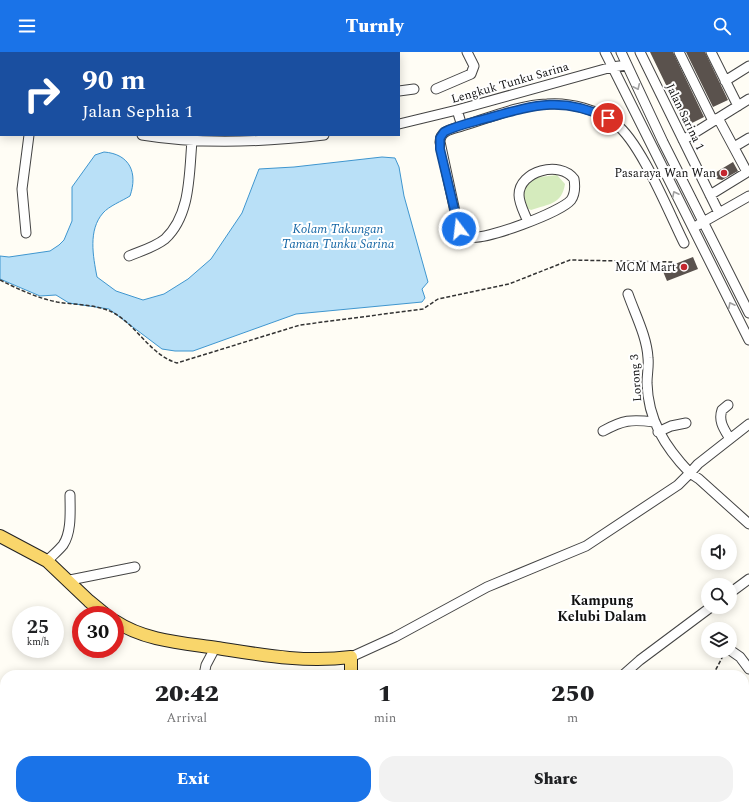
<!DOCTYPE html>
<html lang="en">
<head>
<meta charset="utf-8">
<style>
	body { margin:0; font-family:Spectral,serif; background:#f2f2f2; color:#202124; height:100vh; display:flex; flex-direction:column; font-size:15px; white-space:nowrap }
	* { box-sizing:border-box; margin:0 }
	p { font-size:13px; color:#757577 }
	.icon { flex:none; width:22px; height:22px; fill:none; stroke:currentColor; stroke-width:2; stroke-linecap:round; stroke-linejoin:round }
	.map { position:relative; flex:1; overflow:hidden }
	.sheet { position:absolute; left:0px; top:618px; width:749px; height:140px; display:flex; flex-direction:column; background:#fff; border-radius:16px 16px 0 0; box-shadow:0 2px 10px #0003 }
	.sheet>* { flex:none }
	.hud { position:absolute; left:0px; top:0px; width:400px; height:84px; box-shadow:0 2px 10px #0003; background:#1a4fa0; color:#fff; overflow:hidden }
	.fabs { position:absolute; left:701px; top:482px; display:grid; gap:8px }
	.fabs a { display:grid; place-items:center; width:36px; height:36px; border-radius:50%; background:#fff; box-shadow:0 2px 10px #0003; font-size:20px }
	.speed { position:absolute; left:12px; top:554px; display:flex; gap:8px; font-size:20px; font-weight:700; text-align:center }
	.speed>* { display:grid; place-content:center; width:52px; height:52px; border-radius:50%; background:#fff; box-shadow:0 2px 10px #0003; line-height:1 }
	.speed small { font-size:10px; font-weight:400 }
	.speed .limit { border:6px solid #d22; background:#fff; color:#111 }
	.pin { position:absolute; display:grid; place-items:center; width:34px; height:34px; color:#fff; margin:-17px; border:2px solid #fff; border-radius:50%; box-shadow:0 1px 4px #0007 }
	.me { position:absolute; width:44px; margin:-22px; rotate:345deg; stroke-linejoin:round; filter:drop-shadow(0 0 3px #0008) }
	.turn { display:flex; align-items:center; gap:14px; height:84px; padding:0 16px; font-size:18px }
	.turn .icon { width:52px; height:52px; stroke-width:2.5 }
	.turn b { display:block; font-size:28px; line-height:34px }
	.eta { display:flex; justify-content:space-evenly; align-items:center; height:68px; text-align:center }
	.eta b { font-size:24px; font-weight:800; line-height:28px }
	.cta { display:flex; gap:8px; margin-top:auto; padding:8px 16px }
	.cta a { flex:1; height:46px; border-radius:16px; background:#1a73e8; color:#fff; font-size:16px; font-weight:800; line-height:46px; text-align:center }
	.cta a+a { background:#f2f2f2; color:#202124 }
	header { display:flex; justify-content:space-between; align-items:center; height:52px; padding:0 16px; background:#1a73e8; color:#fff; font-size:18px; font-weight:800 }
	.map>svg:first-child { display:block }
	.green { fill:#d5ebbd }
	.water { fill:#b9e0f7; stroke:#3f96cf }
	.building { fill:#5a524d }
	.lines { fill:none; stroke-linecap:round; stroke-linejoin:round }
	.minor-casing { stroke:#444; stroke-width:11 }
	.major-casing { stroke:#222; stroke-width:14 }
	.path { stroke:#333; stroke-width:1.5; stroke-dasharray:4 2; stroke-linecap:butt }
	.minor { stroke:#fff; stroke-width:9 }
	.major { stroke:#f9d66b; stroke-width:12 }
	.oneway { stroke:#a0a0a0 }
	.route-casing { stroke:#114b97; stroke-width:10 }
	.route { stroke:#1a73e8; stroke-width:7 }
	.poi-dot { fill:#c4262e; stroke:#fff; stroke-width:1.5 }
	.labels { text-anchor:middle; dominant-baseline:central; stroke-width:4; stroke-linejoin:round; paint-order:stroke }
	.street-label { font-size:12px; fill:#111; stroke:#fff }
	.poi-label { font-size:12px; fill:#111; stroke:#fff; text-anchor:end }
	.water-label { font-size:13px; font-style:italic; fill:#1768a6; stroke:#fff }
	.quarter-label { font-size:14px; font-weight:bold; fill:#111; stroke:#fff }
</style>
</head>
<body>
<header><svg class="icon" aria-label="menu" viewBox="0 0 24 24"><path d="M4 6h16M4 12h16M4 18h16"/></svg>Turnly<svg class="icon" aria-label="search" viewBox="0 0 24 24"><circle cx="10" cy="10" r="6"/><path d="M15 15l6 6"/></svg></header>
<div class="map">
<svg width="749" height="758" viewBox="0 0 749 758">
	<rect width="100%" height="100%" fill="#fffdf5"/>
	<!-- green -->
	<path class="green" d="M557,123l8,9c-3,20 -16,20 -34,26l-6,-3 -3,-22 9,-7z"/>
	<!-- water -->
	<path class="water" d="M104,100c26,2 34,21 26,44 -8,5 -21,10 -27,17 -15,17 -10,43 -6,64l19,14 27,9 21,-6 24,-15 23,-20 31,-46 17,-44 35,-2 88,-10 13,1 4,9 5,29 24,86 -6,7 3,9 -3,4 -126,12 -103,37h-18l-13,-2 -53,-40 -40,-6 -13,-8 -16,1 -40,-17v-23l9,1 41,-6 9,-6 5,-5 8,-19v-34l23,-32z"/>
	<!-- building -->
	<path class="building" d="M650,0h23l31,65 -18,9z
		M686,0h19l23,48 -15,7z
		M733,110l5,9 -16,9 -14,-3z
		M693,205l5,12 -31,12 -5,-12z"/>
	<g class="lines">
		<!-- minor casing -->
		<g class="minor-casing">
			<path id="minor" d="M90,0v1
				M220,0v1
				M280,0v1
				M377,0v1
				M605,0l144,288
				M621,0l42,90 86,171
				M640,0l79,161
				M679,0l34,69
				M711,0l27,54
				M13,1v-1
				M155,1l2,-1
				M287,1l2,-1
				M328,1v-1
				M0,29l1,-1
				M725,29l24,-15
				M436,37l35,-15 3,-8 -7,-14
				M399,39l15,-2
				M0,51h1
				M457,58l5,16c27,-8 57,-21 85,-22 23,-2 52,6 69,20 25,19 53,89 68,119
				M718,66l29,54
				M0,68l1,1
				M399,72l58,-14 155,-43 15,-2
				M462,74c-9,3 -22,4 -22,16l17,79c2,7 4,14 12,16 16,4 92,-25 102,-37 4,-6 4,-15 3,-21 -14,-19 -55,-8 -55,16 0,9 6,19 9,27
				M142,83c60,10 122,7 182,0
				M683,88l66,-41
				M734,95l15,-9
				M710,143l39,-24
				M698,173l51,-29
				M26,181l-4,-44 7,-54
				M129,204c12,-5 26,-9 36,-17 26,-24 24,-66 27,-98
				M628,242c7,20 19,43 20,64 1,8 -1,16 -1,25 1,37 18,64 43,90l8,-9 51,-40
				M728,353l-6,5c-4,11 2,19 8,29
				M603,379c20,-11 28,-12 51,-9
				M658,380l13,-6 15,-3
				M47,509c5,-5 12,-11 16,-16 9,-13 7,-35 7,-50
				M70,528l65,-13
				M730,541l19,-14
				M730,598l10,7 9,12
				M351,605l44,-20 92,-50 99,-41 92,-61 12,-12 9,6 50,45
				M204,623l2,-10 9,-17
				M623,623l17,-15 71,-53
				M744,687l5,-5
				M707,753l1,5"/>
		</g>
		<!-- major casing -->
		<g class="major-casing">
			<path id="major" d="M0,484l47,25 42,40 17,14
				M115,569c30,20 68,22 102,27 45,7 88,15 134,9v18
				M309,758l2,-5"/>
		</g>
		<!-- path -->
		<path class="path" d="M0,228c18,9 37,18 57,22 18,3 38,2 55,10 24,12 38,43 65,51l123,-38 123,-16 15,-10 71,-15 61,-24 103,2
			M713,623l11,-21
			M664,753v5"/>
		<!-- minor -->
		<use href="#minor" class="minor"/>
		<!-- major -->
		<use href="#major" class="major"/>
	</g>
	<!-- one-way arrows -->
	<defs><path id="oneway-chevron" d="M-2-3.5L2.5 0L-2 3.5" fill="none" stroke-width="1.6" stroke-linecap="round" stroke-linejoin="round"/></defs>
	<g class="oneway">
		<use href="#oneway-chevron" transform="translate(637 35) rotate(65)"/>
		<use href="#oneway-chevron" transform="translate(675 142) rotate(-117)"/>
		<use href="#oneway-chevron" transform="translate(731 253) rotate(-117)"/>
	</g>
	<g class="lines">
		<!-- route casing -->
		<g class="route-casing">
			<path id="route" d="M459,177l-19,-80v-11l4,-6c13,-7 30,-10 44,-14 46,-13 74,-22 120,0"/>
		</g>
		<!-- route -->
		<use href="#route" class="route"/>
	</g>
	<!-- markers -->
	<g class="poi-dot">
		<circle cx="724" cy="121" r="4"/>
		<circle cx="684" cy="215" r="4"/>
	</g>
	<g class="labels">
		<!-- street labels -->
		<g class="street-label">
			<text transform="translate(510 31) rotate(-16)">Lengkuk Tunku Sarina</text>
			<text transform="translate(685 65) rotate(64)">Jalan Sarina 1</text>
			<text transform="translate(636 326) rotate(-94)">Lorong 3</text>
		</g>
		<!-- poi labels -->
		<g class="poi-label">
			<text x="716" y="121">Pasaraya Wan Wan</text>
			<text x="676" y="215">MCM Mart</text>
		</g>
		<!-- water labels -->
		<g class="water-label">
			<text x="338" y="177">Kolam Takungan<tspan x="338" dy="15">Taman Tunku Sarina</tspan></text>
		</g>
		<!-- quarter labels -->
		<g class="quarter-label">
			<text x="602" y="548">Kampung<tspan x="602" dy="16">Kelubi Dalam</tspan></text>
		</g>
	</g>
</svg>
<div class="fabs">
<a><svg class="icon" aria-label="sound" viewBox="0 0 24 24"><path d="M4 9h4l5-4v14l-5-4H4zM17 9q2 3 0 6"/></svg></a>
<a><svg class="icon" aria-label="search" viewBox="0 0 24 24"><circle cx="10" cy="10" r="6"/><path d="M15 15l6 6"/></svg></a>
<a><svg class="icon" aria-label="layers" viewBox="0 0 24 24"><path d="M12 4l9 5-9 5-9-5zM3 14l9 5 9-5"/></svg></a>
</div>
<div class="speed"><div>25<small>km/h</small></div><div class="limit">30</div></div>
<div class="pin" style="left:608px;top:66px;background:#d93025"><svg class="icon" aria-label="arrive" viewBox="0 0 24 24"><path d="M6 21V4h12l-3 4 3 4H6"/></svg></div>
<svg class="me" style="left:459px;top:177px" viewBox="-20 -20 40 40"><circle r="17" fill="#1a73e8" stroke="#fff" stroke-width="3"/><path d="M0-11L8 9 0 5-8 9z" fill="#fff"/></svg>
<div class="hud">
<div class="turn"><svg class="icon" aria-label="right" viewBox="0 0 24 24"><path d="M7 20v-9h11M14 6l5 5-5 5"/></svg><div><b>90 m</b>Jalan Sephia 1</div></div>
</div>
<section class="sheet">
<div class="eta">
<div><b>20:42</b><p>Arrival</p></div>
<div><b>1</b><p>min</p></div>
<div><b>250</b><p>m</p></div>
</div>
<div class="cta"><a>Exit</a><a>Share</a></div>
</section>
</div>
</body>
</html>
